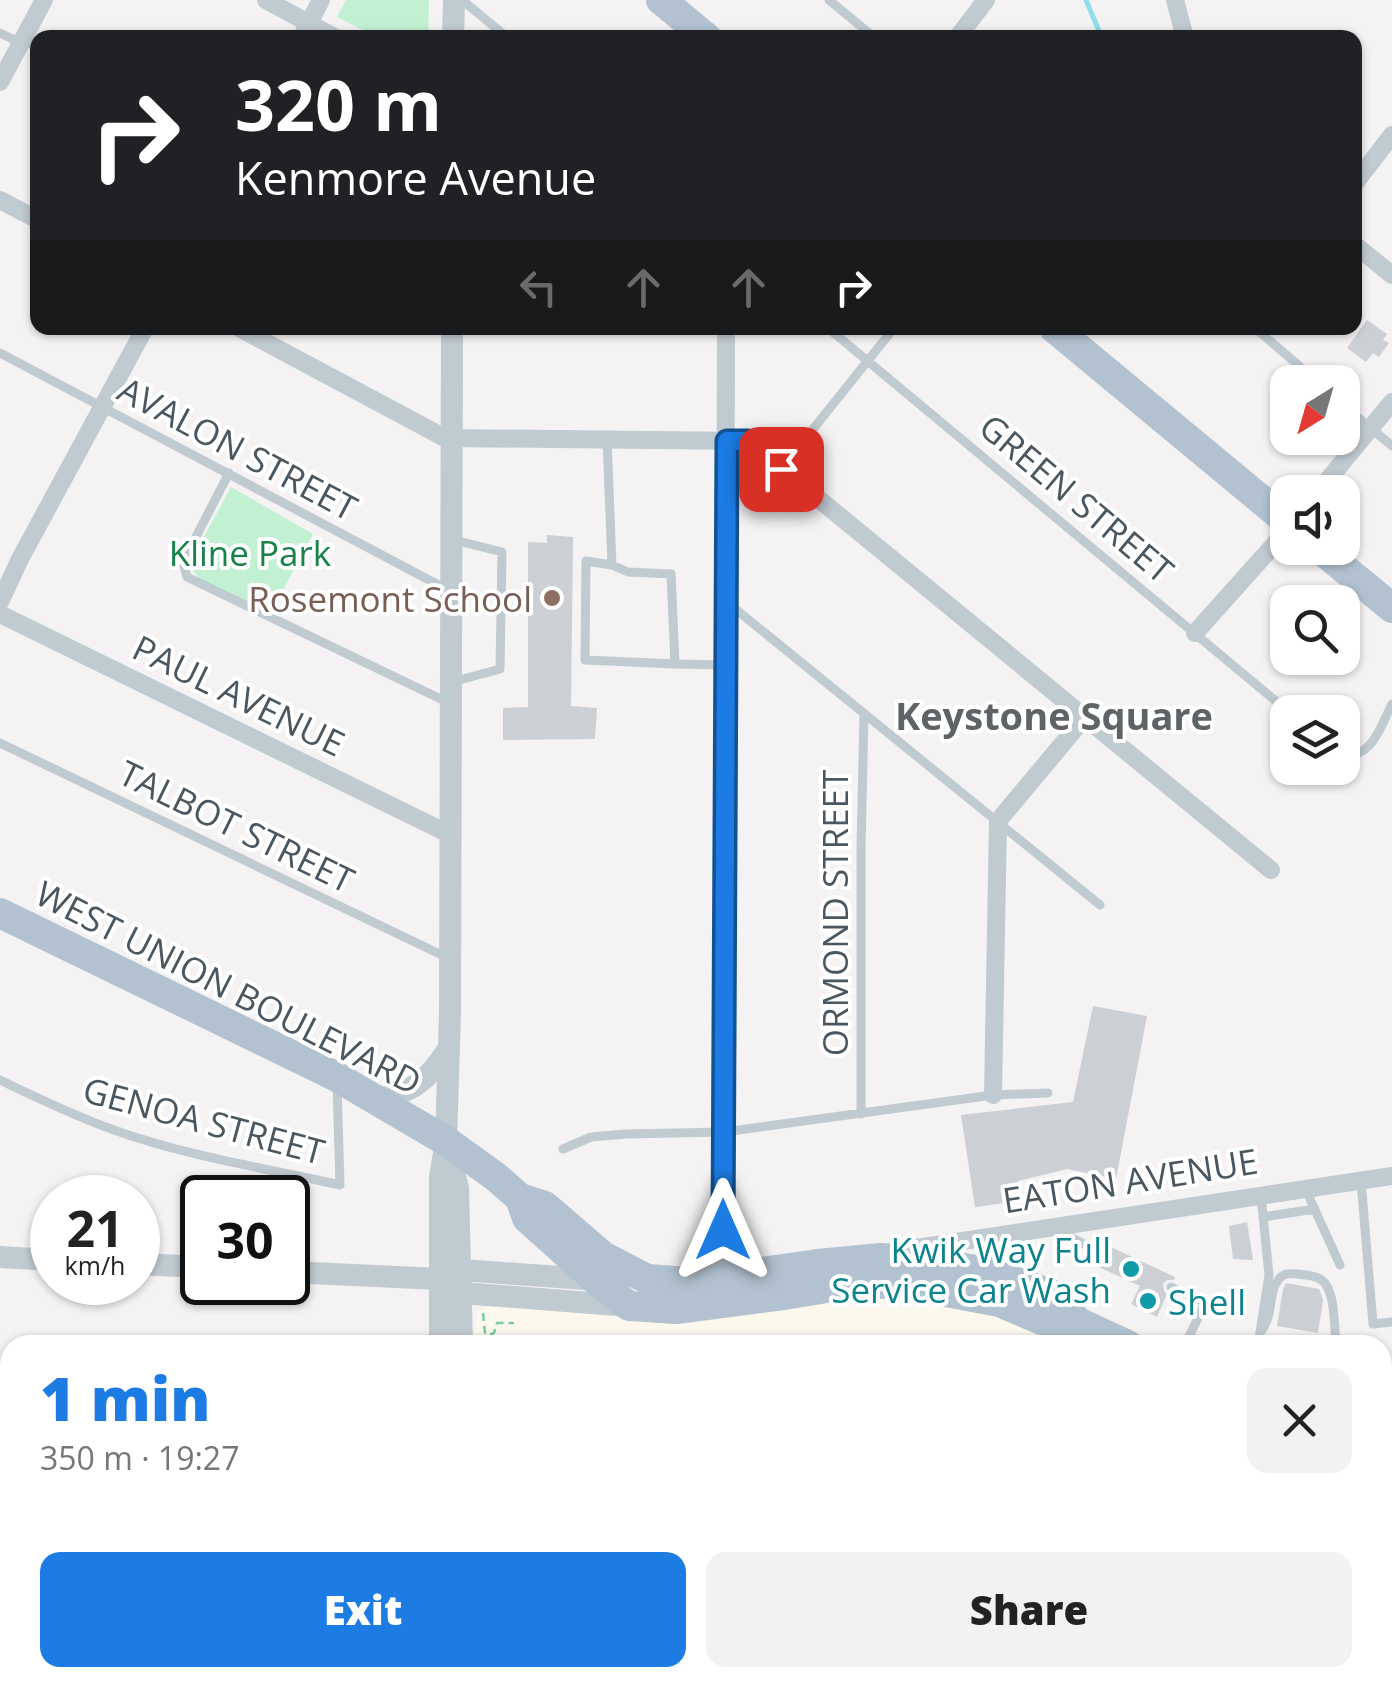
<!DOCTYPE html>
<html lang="en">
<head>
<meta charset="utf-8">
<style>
	body { margin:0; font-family:"Open Sans",sans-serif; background:#f2f2f2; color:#222; height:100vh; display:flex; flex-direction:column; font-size:38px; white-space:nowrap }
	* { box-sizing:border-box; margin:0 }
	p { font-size:32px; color:#767676 }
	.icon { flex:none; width:55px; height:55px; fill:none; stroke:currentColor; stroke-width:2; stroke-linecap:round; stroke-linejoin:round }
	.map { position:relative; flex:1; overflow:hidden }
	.sheet { position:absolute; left:0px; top:1335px; width:1392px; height:352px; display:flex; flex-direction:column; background:#fff; border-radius:30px 30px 0 0; box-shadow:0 2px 8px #0004 }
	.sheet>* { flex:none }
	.top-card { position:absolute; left:30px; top:30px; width:1332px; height:305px; border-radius:20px; box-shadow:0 2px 8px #0004; background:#202124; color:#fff; overflow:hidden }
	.needle { width:65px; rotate:217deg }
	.fabs { position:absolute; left:1270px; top:365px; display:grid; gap:20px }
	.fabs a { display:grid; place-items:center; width:90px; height:90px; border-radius:20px; background:#fff; box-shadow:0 2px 8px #0004; font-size:50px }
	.speed { position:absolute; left:30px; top:1175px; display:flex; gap:20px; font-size:50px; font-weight:700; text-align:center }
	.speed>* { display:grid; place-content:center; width:130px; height:130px; border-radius:50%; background:#fff; box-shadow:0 2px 8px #0004; line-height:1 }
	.speed small { font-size:25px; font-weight:400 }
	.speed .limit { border:5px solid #111; border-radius:15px; background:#fff; color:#111 }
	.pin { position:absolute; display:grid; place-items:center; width:85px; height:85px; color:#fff; margin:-42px; border-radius:20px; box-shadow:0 5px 15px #0006 }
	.me { position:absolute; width:110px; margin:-55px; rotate:0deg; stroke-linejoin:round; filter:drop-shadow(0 0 8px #0008) }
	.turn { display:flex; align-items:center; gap:35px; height:210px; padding:0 40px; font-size:45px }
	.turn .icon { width:130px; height:130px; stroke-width:2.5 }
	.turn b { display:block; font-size:70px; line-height:85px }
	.lanes { display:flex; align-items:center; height:95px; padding:0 40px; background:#0003; justify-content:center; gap:50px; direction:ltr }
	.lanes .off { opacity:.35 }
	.round { display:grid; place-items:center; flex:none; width:105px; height:105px; border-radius:20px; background:#f2f2f2 }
	.overview { display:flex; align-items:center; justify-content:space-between; height:170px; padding:0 40px }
	h1 { font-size:60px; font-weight:800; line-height:75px; color:#1c7ce4 }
	.action { display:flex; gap:20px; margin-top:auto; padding:20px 40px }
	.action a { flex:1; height:115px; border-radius:20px; background:#1c7ce4; color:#fff; font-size:40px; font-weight:800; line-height:115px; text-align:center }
	.action a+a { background:#f2f2f2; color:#222 }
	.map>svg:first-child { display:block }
	.commercial { fill:#fdf8ee }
	.green { fill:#c2f0d2 }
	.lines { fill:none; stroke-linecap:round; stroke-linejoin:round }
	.stream { stroke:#90ddec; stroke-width:5 }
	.building { fill:#cccfd4 }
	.path { stroke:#7acea1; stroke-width:2.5; stroke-dasharray:8 5; stroke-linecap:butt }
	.service { stroke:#c0cad1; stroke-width:9 }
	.minor { stroke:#c0cad1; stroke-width:18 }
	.tertiary { stroke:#c0cad1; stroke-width:22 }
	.primary { stroke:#b2c2d0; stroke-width:30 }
	.route-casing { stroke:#125194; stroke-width:25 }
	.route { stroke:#1c7ce4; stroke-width:18 }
	.education-dot { fill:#8d6e63; stroke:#fff; stroke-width:4 }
	.culture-dot { fill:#0f9aa8; stroke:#fff; stroke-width:4 }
	.labels { text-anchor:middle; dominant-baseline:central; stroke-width:8; stroke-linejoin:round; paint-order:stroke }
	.street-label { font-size:35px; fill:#4a5660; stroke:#fff }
	.park-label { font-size:35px; fill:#198249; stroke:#fff }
	.education-label { font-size:35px; fill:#785e54; stroke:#fff; text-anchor:end }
	.culture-label { font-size:35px; fill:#0d838f; stroke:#fff; text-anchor:end }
	.neighbourhood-label { font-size:38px; font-weight:bold; fill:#5e6367; stroke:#fff }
</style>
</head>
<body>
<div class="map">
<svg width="1392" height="1686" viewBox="0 0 1392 1686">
	<rect width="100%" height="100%" fill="#f4f2f2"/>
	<!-- commercial -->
	<path class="commercial" d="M901,1292l124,32 47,21h-600l6,-33 7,-5z
		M1383,1491l9,5v190h-923v-8h913z"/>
	<!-- green -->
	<path class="green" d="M346,0h83l-1,37h-51l-40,-20z
		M231,487l82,47 -43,80 -68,-34c-9,-7 -10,-12 -9,-23z"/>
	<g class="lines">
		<!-- stream -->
		<path class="stream" d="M1086,0l16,38"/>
	</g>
	<!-- building -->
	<path class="building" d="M1367,320l20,14 -4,6 6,3 -10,14 -6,-4 -7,9 -19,-14z
		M547,535l26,2 -2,169 26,2 -2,31 -92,1v-32l25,-1v-165l19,1z
		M1093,1006l54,10 -31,163 -49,-10 -49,12 1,20 -44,6 -14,-92 112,-13z
		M1247,1222l6,38 -20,-1 -4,-33z
		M1098,1241l77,36 -1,3h-7l-4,4 1,7 3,3 -10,23 -26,-13 9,-18 -52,-24 3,-6h7l4,-4z
		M1286,1283l33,6 4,11 -5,33 -41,-7 6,-37z"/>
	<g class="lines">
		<!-- path -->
		<path class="path" d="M483,1313l2,20 3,2 6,-2 3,-10h17"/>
		<!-- service -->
		<path class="service" d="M462,0l46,38
			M829,0l46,38
			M0,33l21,10
			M23,39l15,9
			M828,328l461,384
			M1255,328l63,54
			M0,353l448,237
			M1342,404l50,42
			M607,440l5,125
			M781,469l113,-141
			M229,473l-42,81 -3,12 3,11 260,125
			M728,603l372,302
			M675,664l-90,-4 1,-99 26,4 16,7 43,2 4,90 49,1
			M452,682l48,-13 2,-117 -48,-12
			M0,743l448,215
			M1342,755c30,5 39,-30 50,-51
			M0,1080c37,18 75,36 114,50 72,26 151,38 226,55l-3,-101
			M861,1114v-265l3,-136
			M563,1149l28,-12 35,-3 98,-2 269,-37 55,-2
			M1361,1181l12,143 19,-2
			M1309,1189l1,10 30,66
			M1263,1217l52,-8
			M1056,1230l38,19
			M1171,1287l34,16 -20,42
			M1260,1333c15,-20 7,-36 17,-51 5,-9 11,-9 20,-8 7,1 16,1 23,5 16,9 14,48 16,66
			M1258,1345l11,-70 -8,-79
			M1382,1509l10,5
			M1382,1648l8,-13 -4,-30
			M1360,1686l5,-8"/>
		<!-- minor -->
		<path class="minor" d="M266,0l70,38
			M1175,0l10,38
			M301,38l20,-38
			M957,38l29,-38
			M0,82l44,-82
			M1355,183l37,-48
			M0,200l38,20
			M1355,245l37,30
			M239,328l206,110 303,3 523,429
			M1318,492l74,-90
			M0,602l20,-43 125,-231
			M0,614l449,220
			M1195,633l93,-104
			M993,1095l5,-274 87,-104
			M903,1250l489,-74
			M723,1279l3,-951
			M0,1508l10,14
			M127,1678l4,8"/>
		<!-- tertiary -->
		<path class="tertiary" d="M453,38l1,-38
			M375,1099c37,-6 53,-18 73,-50
			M448,1149l10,39 4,157
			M0,1257l52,3
			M138,1264l64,3
			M288,1272l152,7 21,-9 140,10
			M452,1287l10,6 167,13
			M440,1345v-168l6,-36 4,-128 2,-685
			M438,1686v-8
			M460,1686v-8"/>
		<!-- primary -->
		<path class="primary" d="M661,0l46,38
			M1054,328l234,194
			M1319,548l73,60
			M0,913l337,164 109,64 50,36 24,21 25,8 58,50 44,23 45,3 126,-18 63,-6 34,2 73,12 74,26 14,23 52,24
			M520,1198l7,20 69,62 33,26 47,3 108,-14 55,-9 59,-3 101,19 57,24 20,-5
			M1382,1461l10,4"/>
	</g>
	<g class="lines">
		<!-- route casing -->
		<g class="route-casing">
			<path id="route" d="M723,1230l4,-789h21l33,28"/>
		</g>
		<!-- route -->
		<use href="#route" class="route"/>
	</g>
	<!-- markers -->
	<circle class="education-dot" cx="552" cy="598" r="10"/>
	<g class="culture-dot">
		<circle cx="1131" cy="1269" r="10"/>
		<circle cx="1148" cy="1301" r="10"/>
	</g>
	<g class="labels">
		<!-- street labels -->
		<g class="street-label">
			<text transform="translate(238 448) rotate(28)">AVALON STREET</text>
			<text transform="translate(1077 498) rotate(40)">GREEN STREET</text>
			<text transform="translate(239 695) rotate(26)">PAUL AVENUE</text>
			<text transform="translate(237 826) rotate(26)">TALBOT STREET</text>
			<text transform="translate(834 913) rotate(-90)">ORMOND STREET</text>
			<text transform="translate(229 987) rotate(27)">WEST UNION BOULEVARD</text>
			<text transform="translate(204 1120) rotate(15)">GENOA STREET</text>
			<text transform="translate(1130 1180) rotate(-9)">EATON AVENUE</text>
		</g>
		<!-- park labels -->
		<g class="park-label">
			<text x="250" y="552">Kline Park</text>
		</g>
		<!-- education labels -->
		<g class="education-label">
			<text x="532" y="598">Rosemont School</text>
		</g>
		<!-- culture labels -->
		<g class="culture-label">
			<text x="1111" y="1249">Kwik Way Full<tspan x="1111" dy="40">Service Car Wash</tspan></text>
			<text x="1168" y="1301" text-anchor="start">Shell</text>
		</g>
		<!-- neighbourhood labels -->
		<g class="neighbourhood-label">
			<text x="1054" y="715">Keystone Square</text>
		</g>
	</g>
</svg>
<div class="fabs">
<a><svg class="needle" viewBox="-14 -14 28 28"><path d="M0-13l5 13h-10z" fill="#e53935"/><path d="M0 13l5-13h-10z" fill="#767676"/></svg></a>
<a><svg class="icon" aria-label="sound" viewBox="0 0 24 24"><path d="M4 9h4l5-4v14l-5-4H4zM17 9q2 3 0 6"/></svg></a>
<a><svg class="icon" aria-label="search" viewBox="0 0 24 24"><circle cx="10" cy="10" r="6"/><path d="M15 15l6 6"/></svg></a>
<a><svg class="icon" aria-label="layers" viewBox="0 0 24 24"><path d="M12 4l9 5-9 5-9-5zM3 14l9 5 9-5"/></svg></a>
</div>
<div class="speed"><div>21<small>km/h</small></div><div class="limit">30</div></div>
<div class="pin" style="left:781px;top:469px;background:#d93025"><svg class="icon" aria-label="arrive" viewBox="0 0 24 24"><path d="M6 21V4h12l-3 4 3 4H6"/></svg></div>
<svg class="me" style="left:723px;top:1230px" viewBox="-20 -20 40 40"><path d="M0-17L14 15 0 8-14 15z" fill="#1c7ce4" stroke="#fff" stroke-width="4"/></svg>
<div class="top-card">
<div class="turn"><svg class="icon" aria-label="right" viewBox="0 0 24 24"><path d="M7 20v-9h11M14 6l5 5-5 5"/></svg><div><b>320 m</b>Kenmore Avenue</div></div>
<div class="lanes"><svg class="icon off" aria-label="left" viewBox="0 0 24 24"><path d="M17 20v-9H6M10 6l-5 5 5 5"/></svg><svg class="icon off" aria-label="ahead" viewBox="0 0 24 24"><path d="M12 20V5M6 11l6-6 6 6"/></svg><svg class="icon off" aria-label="ahead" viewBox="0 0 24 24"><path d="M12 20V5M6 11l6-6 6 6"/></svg><svg class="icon" aria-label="right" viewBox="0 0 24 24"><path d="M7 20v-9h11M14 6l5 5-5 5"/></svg></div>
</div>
<section class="sheet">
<div class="overview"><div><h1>1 min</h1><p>350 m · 19:27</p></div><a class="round"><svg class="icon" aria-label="close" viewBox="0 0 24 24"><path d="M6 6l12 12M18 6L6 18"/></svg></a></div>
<div class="action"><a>Exit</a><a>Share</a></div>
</section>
</div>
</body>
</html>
